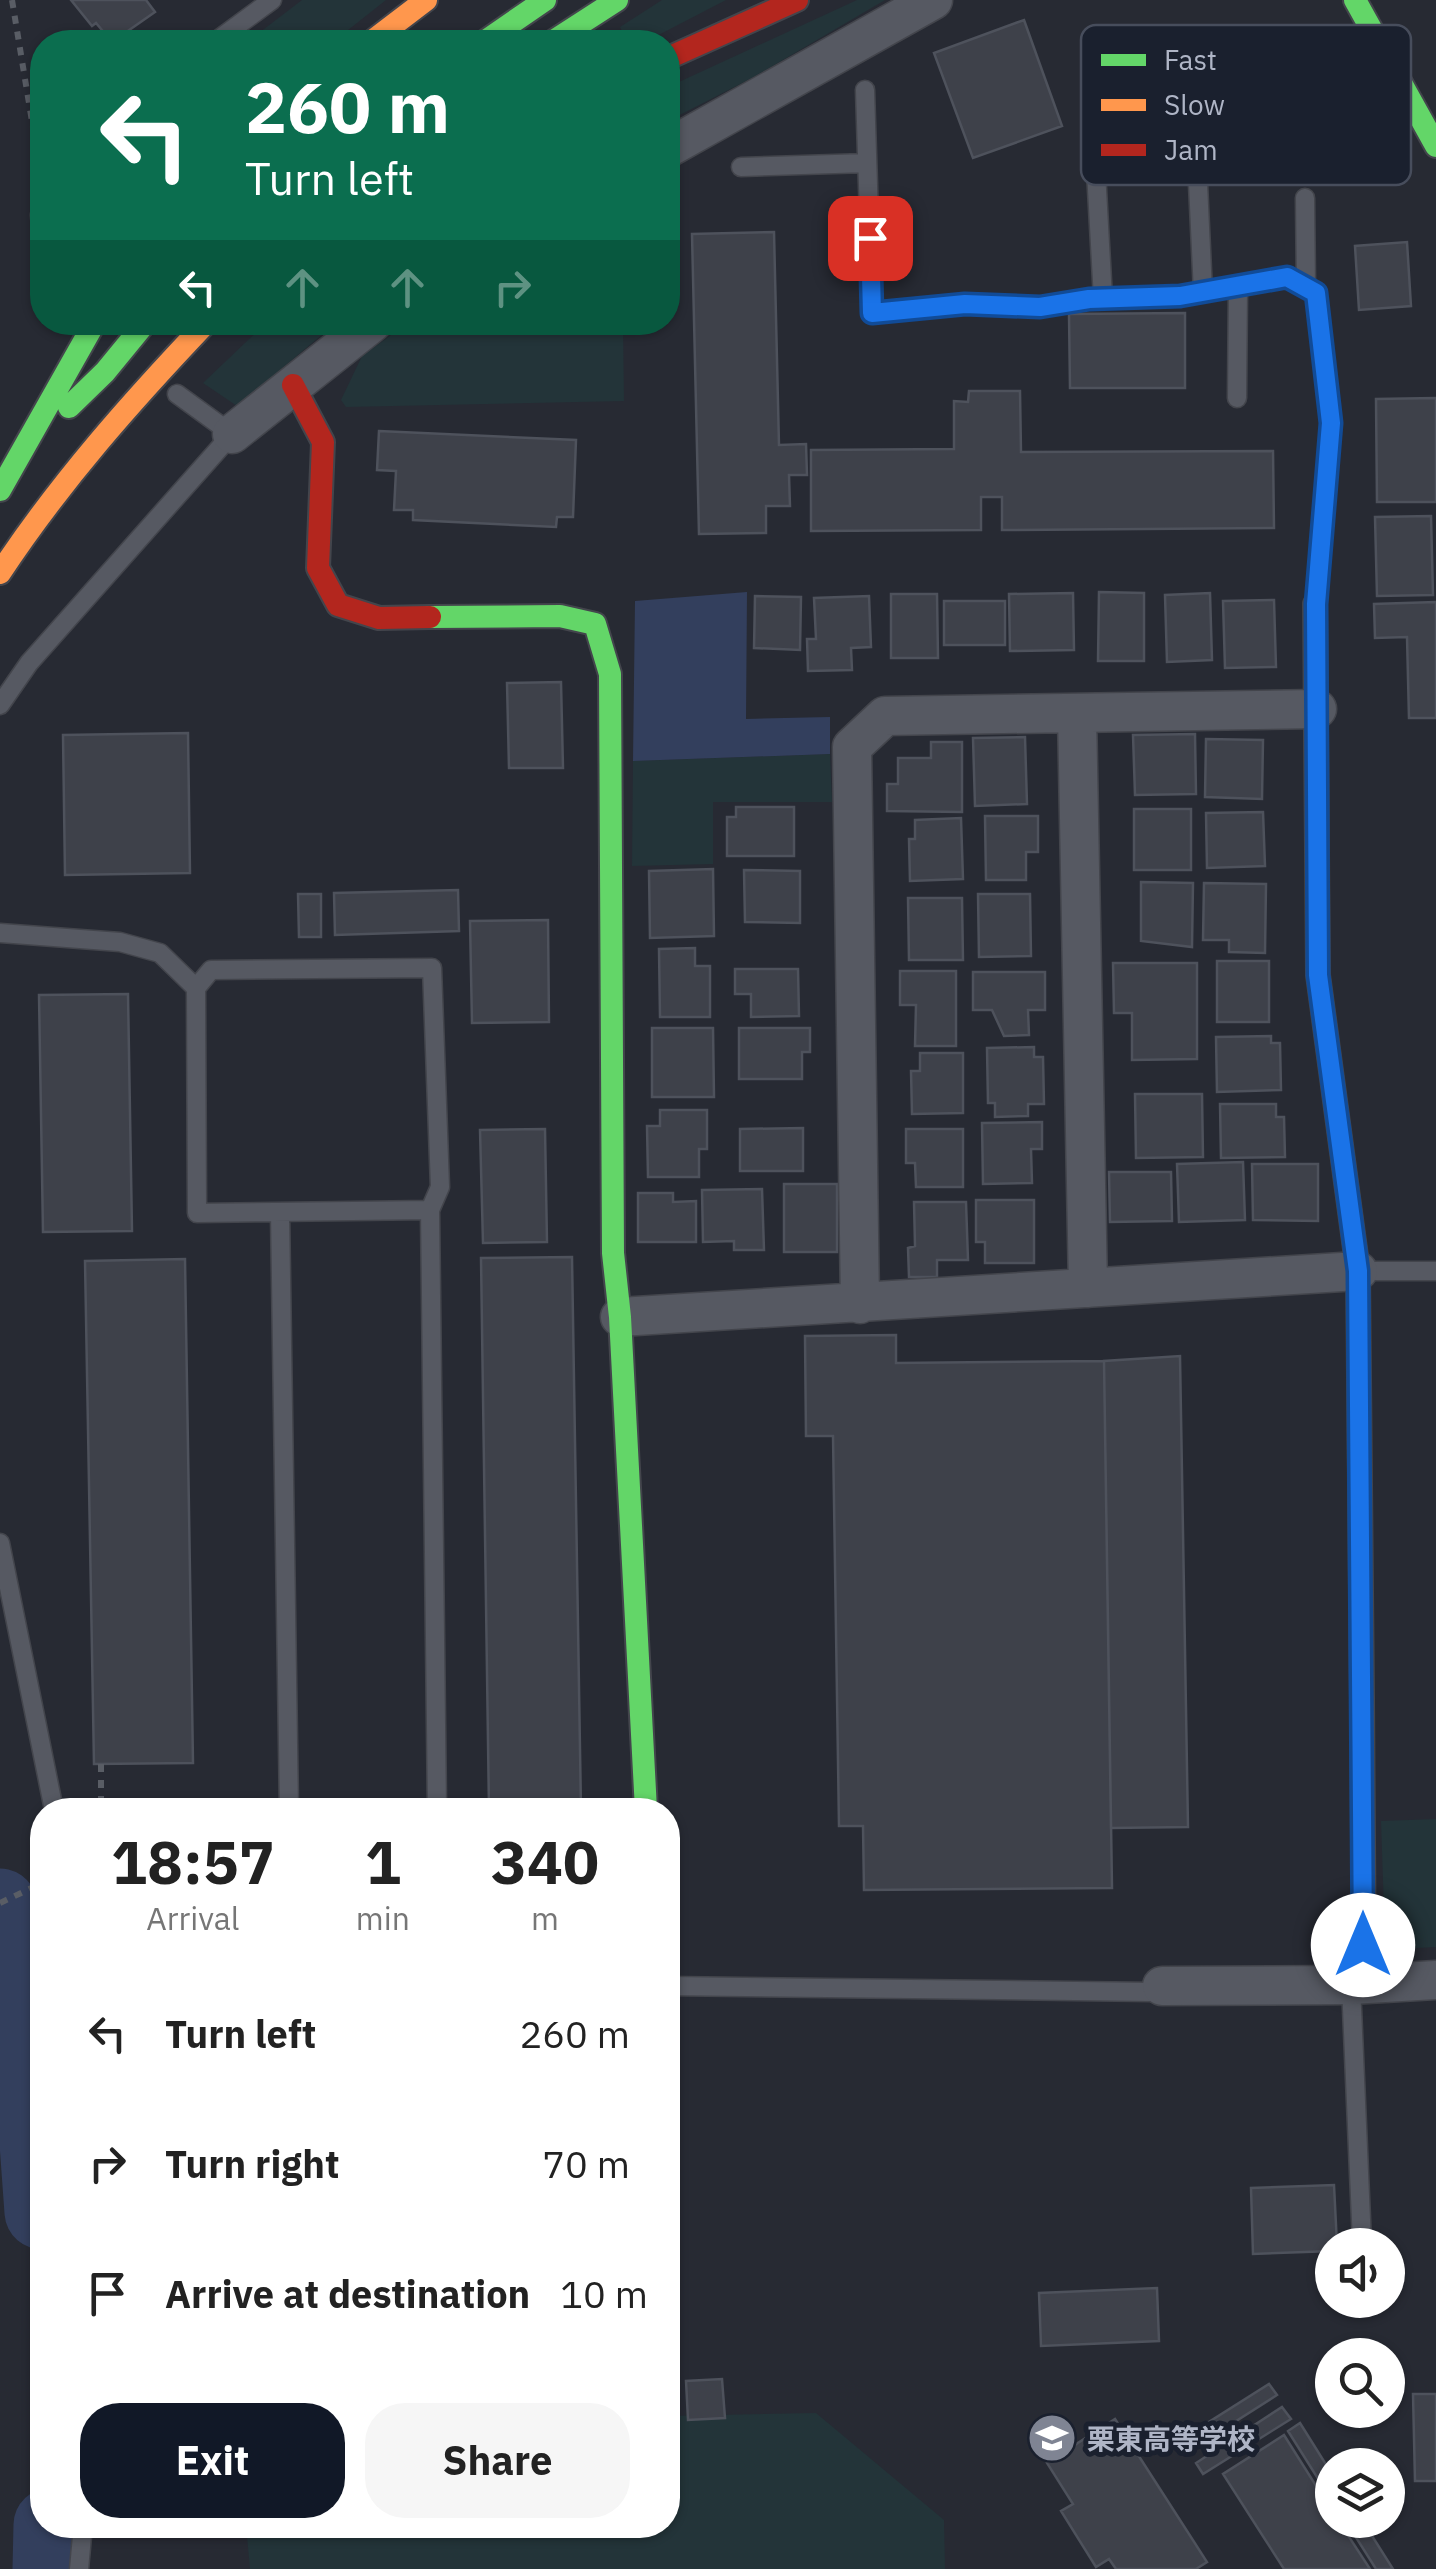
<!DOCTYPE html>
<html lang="en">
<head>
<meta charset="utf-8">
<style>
	body { margin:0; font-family:"IBM Plex Sans","Noto Sans JP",sans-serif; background:#f6f6f6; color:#222; height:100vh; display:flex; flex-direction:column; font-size:38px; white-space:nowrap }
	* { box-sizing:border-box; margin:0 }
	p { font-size:32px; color:#767676 }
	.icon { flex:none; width:55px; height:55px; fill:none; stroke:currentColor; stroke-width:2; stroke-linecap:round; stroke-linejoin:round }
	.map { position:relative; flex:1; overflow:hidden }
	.details { position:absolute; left:30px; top:1798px; width:650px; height:740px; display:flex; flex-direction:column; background:#fff; border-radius:40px; box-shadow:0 2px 8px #0004 }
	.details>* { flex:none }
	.guide { position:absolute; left:30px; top:30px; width:650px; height:305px; border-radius:40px; box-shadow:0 2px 8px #0004; background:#0b6e4f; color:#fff; overflow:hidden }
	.tools { position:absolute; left:1315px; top:2228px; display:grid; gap:20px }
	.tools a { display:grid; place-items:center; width:90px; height:90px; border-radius:50%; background:#fff; box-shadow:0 2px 8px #0004; font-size:50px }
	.pin { position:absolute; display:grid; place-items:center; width:85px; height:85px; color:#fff; margin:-42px; border-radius:20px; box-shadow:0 5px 15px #0006 }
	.me { position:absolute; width:110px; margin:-55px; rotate:0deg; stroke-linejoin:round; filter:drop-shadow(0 0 8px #0008) }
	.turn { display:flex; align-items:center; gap:35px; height:210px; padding:0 50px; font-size:45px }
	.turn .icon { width:130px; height:130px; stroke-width:2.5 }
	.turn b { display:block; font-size:70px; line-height:85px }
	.lanes { display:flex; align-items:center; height:95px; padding:0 50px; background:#0003; justify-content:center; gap:50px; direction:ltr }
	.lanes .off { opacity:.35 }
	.eta { display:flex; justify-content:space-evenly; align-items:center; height:170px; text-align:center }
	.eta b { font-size:60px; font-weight:700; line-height:70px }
	.cta { display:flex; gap:20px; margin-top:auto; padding:20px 50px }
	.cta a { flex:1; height:115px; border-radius:40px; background:#111827; color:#fff; font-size:40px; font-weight:700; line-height:115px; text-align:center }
	.cta a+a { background:#f6f6f6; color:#222 }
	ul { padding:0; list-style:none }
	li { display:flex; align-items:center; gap:30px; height:130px; padding:0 50px }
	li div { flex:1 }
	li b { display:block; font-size:38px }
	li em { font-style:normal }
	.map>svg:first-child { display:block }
	.green { fill:#233439 }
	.water { fill:#333f5d }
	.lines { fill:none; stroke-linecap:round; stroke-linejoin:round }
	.river { stroke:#333f5d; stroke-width:75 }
	.building { fill:#3e414a; stroke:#4e525c; stroke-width:2.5 }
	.lane-casing { stroke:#43454c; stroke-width:21 }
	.street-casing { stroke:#43454c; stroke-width:41 }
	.fast-casing { stroke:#43454c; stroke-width:26 }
	.slow-casing { stroke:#43454c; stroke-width:26 }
	.jam-casing { stroke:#43454c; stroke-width:26 }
	.path { stroke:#595d65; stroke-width:6; stroke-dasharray:8 8; stroke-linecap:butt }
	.lane { stroke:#565962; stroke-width:18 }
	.street { stroke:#565962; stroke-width:38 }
	.fast { stroke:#63d668; stroke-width:22 }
	.slow { stroke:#ff974d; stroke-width:22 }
	.jam { stroke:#b3261e; stroke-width:22 }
	.route-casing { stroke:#114b97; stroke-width:25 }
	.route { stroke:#1a73e8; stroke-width:18 }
	.labels { text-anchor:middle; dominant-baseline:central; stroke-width:10; stroke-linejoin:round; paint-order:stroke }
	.poi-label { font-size:28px; font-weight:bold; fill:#afb5c6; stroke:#1a202e; text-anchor:start }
	.key { fill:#1a202e; stroke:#474d5c; stroke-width:2.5 }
	.key-label { font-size:28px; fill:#afb5c6 }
</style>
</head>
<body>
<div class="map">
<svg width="1436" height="2569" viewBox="0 0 1436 2569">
	<rect width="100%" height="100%" fill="#272a33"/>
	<!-- green -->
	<path class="green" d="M302,0h84l-53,42h-86z
		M662,0h64l-81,42h-18l-7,-15z
		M857,0h28l-133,78 -84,43v-34z
		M409,322l214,1 1,78 -278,6 -5,-7 21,-44z
		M266,323h70l-99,83 -34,-23z
		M830,754l2,48h-119v62l-81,2 1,-105z
		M1436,1819v128l-40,2 -11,-8 -4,-120z
		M816,2413l128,107 1,49h-695l-4,-44h422v-109z"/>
	<!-- water -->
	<path class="water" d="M747,592l-1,127 84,-2v37l-197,7 2,-160z"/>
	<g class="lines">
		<!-- river -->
		<path class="river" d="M0,1906l35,209 7,97
			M50,2569l1,-44"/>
	</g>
	<!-- building -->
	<path class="building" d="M71,0h75l9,12 -43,30 -16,-19 -4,3z
		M1024,20l38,106 -89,32 -39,-105z
		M774,232l5,213 27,-1 1,31h-18l1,31h-24v27l-67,1 -7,-300z
		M1407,242l4,64 -52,4 -4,-64z
		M1185,313v75h-115l-1,-74z
		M969,391h51l1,61 252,-1 1,77 -272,2v-33h-21v33l-170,1v-81l143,-1v-48l14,1z
		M1436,398v104h-59l-1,-103z
		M379,431l197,9 -3,77h-16l-1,10 -143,-7v-10h-19l2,-39 -19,-1z
		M1431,516l2,79 -56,1 -2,-79z
		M1099,592l45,1v68h-46z
		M1073,593l1,57 -64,1 -1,-57z
		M1210,593l2,67 -45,2 -2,-67z
		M891,594h46l1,64h-47z
		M755,596l46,1 -1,53 -46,-2z
		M869,596l2,51 -20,1 1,22 -44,1 -1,-32h9l-2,-41z
		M1274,600l2,67 -51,1 -2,-67z
		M944,601h61v44h-61z
		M1436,602v116h-27l-2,-81 -32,1 -1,-34z
		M561,682l2,86h-54l-2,-85z
		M188,733l2,140 -125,2 -2,-140z
		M1195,734l1,60 -61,1 -2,-60z
		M1025,737l2,67 -52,2 -2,-68z
		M1206,739l57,1 -1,59 -57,-2z
		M931,742h31v70l-75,-1v-27h11v-26h33z
		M736,807h58v49h-67v-39h9z
		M1134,809h57v61h-57z
		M1263,812l2,54 -58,2 -1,-55z
		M985,816h53v36h-12v28h-40z
		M961,818l2,61 -53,2 -1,-42h6v-19z
		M713,869l1,67 -64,2 -1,-67z
		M744,870l56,1v52l-55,-1z
		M1141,882l52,1 -1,64 -51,-6z
		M1204,883l62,1 -1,69 -36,-1v-12h-26z
		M458,890l1,41 -124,4 -1,-42z
		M298,894h23v43h-22z
		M978,894h52l1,62 -52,1z
		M908,898h54l1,62h-54z
		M548,920l1,102 -77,1 -2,-102z
		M695,948v18h15v51h-50l-1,-68z
		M1217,961h52v61h-52z
		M1113,963h84v96l-65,1v-47h-18z
		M735,969h63l1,47 -48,1v-23h-16z
		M900,971h56v75h-41l1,-41h-16z
		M973,972h72v38h-17l1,25 -25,1 -12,-26h-19z
		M128,994l4,237 -89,1 -4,-237z
		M652,1028h61l1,69h-62z
		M739,1028h71v24h-8v27h-63z
		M1271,1036v7h9l1,47 -64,2 -1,-55z
		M1034,1047v10h9l1,47h-16v12l-33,1v-14h-7l-1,-55z
		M920,1053h43v60l-51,1 -1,-43h9z
		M1135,1094h67l1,63 -67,1z
		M1220,1104h56v13h8l1,40 -64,1z
		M660,1110h47v39h-8v28h-51l-1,-51h13z
		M1042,1122v27h-11l1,34 -49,1 -1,-61z
		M803,1128v43h-63v-42z
		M545,1129l2,113 -64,1 -3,-113z
		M906,1129h57v58h-47l-1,-24h-9z
		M1243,1162l2,58 -66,2 -2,-58z
		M1252,1164h66v57l-65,-1z
		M1109,1172h62l1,49 -62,1z
		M784,1184h53v68h-53z
		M762,1189l2,61h-30v-9l-31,1 -1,-52z
		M638,1193h35v9l23,-1v41h-58z
		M976,1200h58v63h-49v-21h-9z
		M914,1202h52l2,58h-31v17h-28l-1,-29 7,-2z
		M572,1257l9,553h-92l-8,-552z
		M185,1259l8,504 -99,1 -9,-503z
		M896,1335v28l208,-2 8,527 -248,2 -1,-64h-24l-6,-390h-27l-1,-100z
		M1180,1356l8,471 -77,1 -7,-467z
		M1334,2185l3,60h-5v6l-79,3 -2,-66z
		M1157,2288l2,53 -118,5 -2,-53z
		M722,2379l3,39 -37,2 -2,-39z
		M1269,2384l8,11 -88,56 -7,-12z
		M1413,2394h23v87h-21z
		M1282,2407l9,12 -88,55 -7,-11z
		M1115,2419l92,143 -11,7h-80l-7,-10 -13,8 -35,-56 12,-7 -26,-41z
		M1300,2423l32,51v27l-44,-70z
		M1284,2435l48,76v9h6l32,49h-86l-61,-95z
		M1345,2520h17l31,49h-17z"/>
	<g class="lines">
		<!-- lane casing -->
		<g class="lane-casing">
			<path id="lane" d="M215,42l57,-42
				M865,90l7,223 93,-9 75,3 49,-8 90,-2 108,-20 28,16 16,130 -15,175
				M1195,118l8,175
				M1095,153l8,146
				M741,167l126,-4
				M1305,198l1,89
				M42,205l-2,10 2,24
				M1237,398l1,-112
				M0,705l29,-42 203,-229 -55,-40
				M0,933l120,9 40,11 36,35 1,225 233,-3 7,600
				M196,988l15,-18 221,-2 8,219 -10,23
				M280,1212l9,598
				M1364,1271h72
				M0,1543l54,267
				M1351,1985l11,258
				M668,1986l485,6 9,-6
				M79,2569l4,-44"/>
		</g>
		<!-- street casing -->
		<g class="street-casing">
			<path id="street" d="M668,148l265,-148
				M232,434l141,-112
				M1077,714l11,574
				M860,1304l-8,-557 33,-31 432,-7
				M620,1317l738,-46
				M1162,1986l189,-1 85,-5"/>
		</g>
		<!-- fast casing -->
		<g class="fast-casing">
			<path id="fast" d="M1355,0l81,146
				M484,42l61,-42
				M552,42l65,-42
				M69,407l36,-35 41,-50
				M0,490l95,-168
				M1315,604l3,371 40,296 4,427
				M430,617l130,-1 35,8 15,50 3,579 7,64 26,493"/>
		</g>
		<!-- slow casing -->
		<g class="slow-casing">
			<path id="slow" d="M371,42l55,-42
				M0,573c60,-91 132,-172 207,-251
				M1362,1698l2,286"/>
		</g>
		<!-- jam casing -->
		<g class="jam-casing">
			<path id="jam" d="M668,58l129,-58
				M293,385l30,57 -5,126 20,37 41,13 51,-1"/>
		</g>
		<!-- path -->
		<path class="path" d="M12,0l29,176
			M101,1764v46
			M0,1903l42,-20"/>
		<!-- lane -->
		<use href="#lane" class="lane"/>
		<!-- street -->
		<use href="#street" class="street"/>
		<!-- fast -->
		<use href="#fast" class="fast"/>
		<!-- slow -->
		<use href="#slow" class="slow"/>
		<!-- jam -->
		<use href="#jam" class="jam"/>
	</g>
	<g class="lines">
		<!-- route casing -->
		<g class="route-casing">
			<path id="route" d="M870,238l2,75 93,-9 75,3 49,-8 91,-3 107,-19 29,16 15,130 -15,181 2,371 40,296 5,674"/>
		</g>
		<!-- route -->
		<use href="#route" class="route"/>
	</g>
	<!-- icons -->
	<defs>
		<g id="school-disc" transform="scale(2.5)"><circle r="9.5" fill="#7f8493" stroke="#1a202e"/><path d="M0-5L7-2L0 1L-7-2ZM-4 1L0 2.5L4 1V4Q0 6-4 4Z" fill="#fff"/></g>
	</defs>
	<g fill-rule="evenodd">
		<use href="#school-disc" x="1052" y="2438"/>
	</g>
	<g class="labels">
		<!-- poi labels -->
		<g class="poi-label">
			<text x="1087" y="2438">栗東高等学校</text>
		</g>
	</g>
	<!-- legend -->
	<rect x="1081" y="25" width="330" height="160" rx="15" class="key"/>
	<rect x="1101" y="54" width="45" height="12" fill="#63d668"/>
	<rect x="1101" y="99" width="45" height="12" fill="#ff974d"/>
	<rect x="1101" y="144" width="45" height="12" fill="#b3261e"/>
	<g class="key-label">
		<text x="1164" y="70">Fast</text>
		<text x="1164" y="115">Slow</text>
		<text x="1164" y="160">Jam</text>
	</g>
</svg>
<div class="tools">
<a><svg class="icon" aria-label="sound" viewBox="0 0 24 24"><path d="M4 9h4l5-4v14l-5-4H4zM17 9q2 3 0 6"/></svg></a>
<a><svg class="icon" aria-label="search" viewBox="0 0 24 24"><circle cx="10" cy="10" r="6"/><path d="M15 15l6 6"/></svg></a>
<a><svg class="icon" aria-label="layers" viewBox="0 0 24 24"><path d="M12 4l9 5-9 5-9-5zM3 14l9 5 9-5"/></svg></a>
</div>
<div class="pin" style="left:870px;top:238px;background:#d93025"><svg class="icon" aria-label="arrive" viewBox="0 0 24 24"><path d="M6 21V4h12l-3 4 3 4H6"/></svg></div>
<svg class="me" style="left:1363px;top:1945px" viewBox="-20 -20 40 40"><circle r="19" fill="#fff"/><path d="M0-13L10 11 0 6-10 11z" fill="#1a73e8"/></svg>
<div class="guide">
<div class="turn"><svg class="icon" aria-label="left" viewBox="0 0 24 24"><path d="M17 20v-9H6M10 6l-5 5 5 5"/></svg><div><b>260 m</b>Turn left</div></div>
<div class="lanes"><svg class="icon" aria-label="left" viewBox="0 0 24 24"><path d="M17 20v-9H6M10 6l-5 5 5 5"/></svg><svg class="icon off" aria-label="ahead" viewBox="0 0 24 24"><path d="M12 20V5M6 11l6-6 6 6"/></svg><svg class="icon off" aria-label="ahead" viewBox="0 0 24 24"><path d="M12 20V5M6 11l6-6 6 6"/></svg><svg class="icon off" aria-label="right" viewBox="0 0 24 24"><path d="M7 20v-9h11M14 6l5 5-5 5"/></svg></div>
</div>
<section class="details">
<div class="eta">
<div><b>18:57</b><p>Arrival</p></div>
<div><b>1</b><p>min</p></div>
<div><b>340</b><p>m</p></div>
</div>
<ul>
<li><svg class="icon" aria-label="left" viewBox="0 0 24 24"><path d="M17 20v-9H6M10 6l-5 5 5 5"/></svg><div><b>Turn left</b></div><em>260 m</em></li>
<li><svg class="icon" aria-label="right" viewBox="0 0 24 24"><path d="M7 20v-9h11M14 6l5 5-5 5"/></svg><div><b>Turn right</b></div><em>70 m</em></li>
<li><svg class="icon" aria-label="arrive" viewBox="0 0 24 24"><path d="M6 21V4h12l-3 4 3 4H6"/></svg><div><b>Arrive at destination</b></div><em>10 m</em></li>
</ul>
<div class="cta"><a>Exit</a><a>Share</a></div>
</section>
</div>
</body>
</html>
